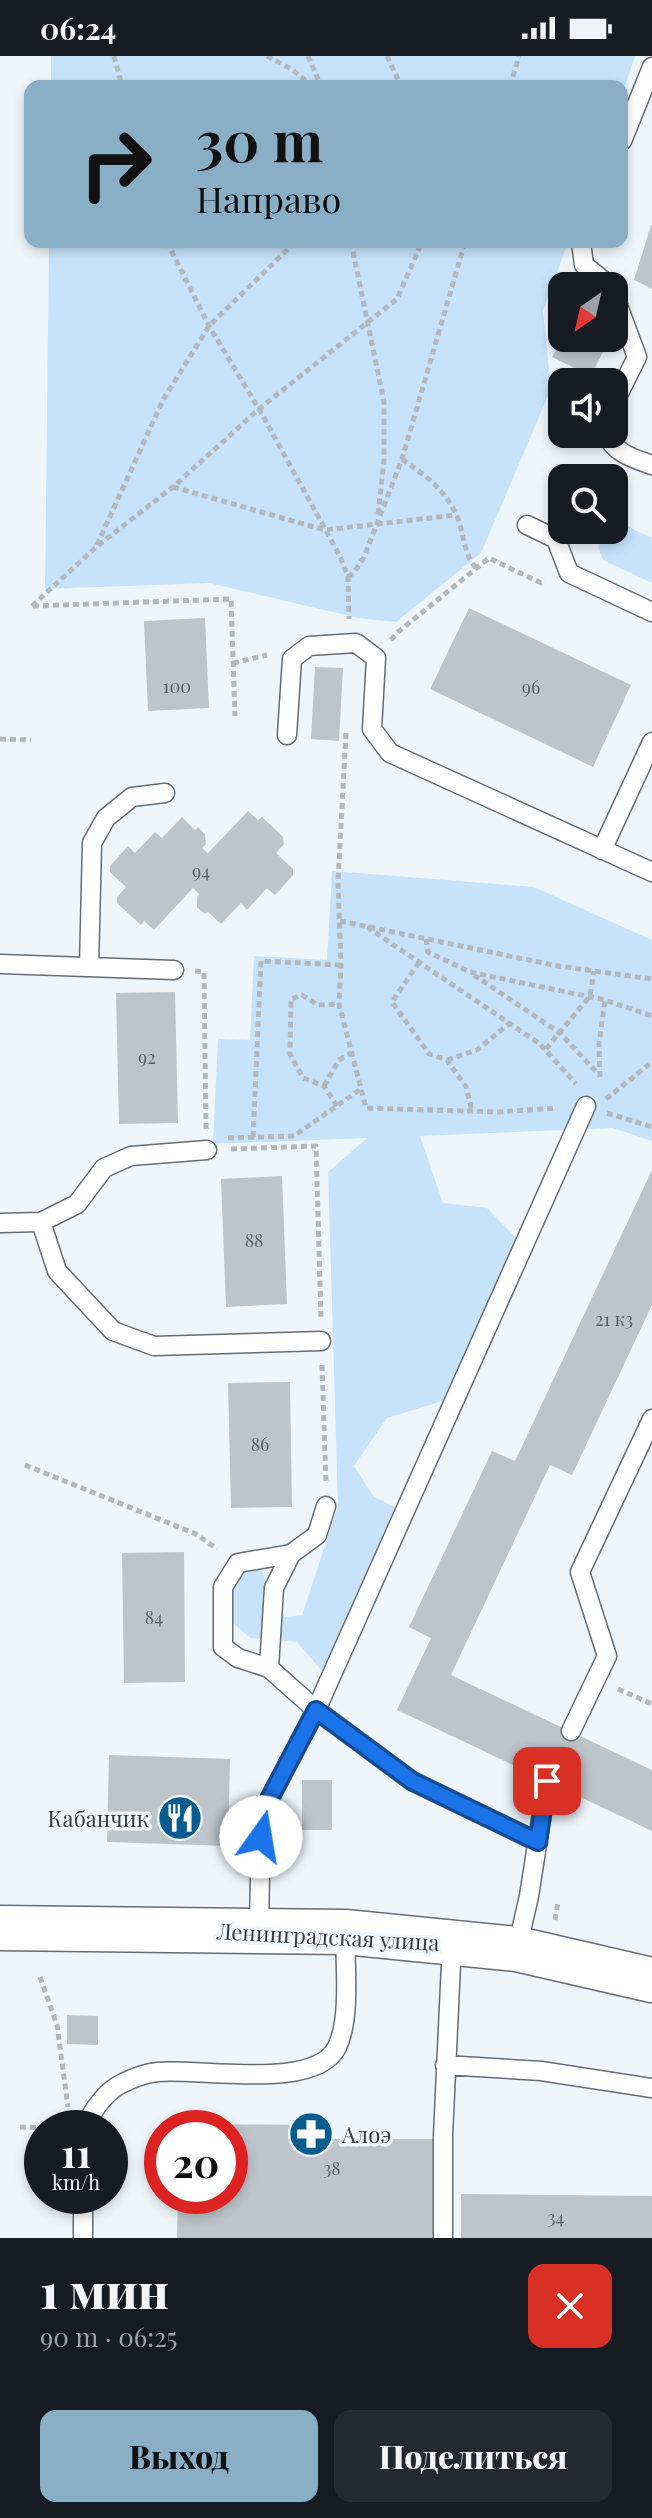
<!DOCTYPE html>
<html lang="ru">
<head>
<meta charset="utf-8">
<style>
	body { margin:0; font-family:"Playfair Display",serif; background:#242831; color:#f1f3f6; height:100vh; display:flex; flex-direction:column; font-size:30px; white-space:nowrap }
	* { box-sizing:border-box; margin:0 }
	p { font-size:26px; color:#9ea1a6 }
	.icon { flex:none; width:44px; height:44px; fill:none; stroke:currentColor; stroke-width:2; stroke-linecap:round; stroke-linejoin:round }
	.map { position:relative; height:2182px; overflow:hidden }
	.panel { display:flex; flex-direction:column; background:#171b24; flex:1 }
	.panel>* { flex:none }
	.banner { position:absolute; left:24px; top:24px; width:604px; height:168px; border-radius:16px; box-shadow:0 4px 12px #0003; background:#89afc7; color:#111; overflow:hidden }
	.needle { width:52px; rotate:214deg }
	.buttons { position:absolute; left:548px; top:216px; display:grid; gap:16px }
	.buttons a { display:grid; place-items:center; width:80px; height:80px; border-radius:16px; background:#171b24; box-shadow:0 4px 12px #0003; font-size:40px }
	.speed { position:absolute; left:24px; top:2054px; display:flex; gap:16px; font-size:40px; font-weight:700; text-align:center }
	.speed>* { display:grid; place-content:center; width:104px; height:104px; border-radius:50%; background:#171b24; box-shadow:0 4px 12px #0003; line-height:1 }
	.speed small { font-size:20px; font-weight:400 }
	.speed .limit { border:12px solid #d22; background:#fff; color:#111 }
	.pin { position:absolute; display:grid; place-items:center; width:68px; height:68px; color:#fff; margin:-34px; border-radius:16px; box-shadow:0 4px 12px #0006 }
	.me { position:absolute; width:88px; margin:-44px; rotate:13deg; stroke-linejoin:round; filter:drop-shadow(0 0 6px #0008) }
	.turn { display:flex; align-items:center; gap:28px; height:168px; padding:0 40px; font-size:36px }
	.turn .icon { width:104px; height:104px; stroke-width:2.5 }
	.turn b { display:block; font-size:56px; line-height:68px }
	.round { display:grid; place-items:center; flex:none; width:84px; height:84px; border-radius:16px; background:#242831 }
	.headline { display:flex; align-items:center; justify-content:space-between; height:136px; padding:0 40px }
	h1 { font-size:48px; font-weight:800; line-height:60px }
	.primary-button { display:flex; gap:16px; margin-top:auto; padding:16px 40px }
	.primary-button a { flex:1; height:92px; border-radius:16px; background:#89afc7; color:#111; font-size:32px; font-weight:800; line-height:92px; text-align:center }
	.primary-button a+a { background:#242831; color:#f1f3f6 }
	.status { display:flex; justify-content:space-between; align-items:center; height:56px; padding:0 40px; background:#171b24; direction:ltr }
	.status svg { height:22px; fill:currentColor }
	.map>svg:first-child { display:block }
	.green { fill:#c6e3fb }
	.building { fill:#bdc4ca }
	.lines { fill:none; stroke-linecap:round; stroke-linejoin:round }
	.service-casing { stroke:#666c72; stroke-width:21 }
	.tertiary-casing { stroke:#666c72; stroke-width:47 }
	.path { stroke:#b2b8bd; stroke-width:5; stroke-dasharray:6 4; stroke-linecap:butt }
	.service { stroke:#fff; stroke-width:18 }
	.tertiary { stroke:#fff; stroke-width:44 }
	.route-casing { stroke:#114b97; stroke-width:20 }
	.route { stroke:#1a73e8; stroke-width:14 }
	.labels { text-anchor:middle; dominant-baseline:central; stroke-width:7; stroke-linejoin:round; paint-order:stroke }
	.number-label { font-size:18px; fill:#5b5f62 }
	.poi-label { font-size:22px; fill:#3a3d40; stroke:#eef6fc; text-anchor:end }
	.street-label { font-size:22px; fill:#3a3d40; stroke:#eef6fc }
</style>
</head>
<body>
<div class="status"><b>06:24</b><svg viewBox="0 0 49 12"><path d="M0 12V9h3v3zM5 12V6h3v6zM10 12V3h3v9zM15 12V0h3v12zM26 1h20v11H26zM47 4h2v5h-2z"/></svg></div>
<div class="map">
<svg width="652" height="2182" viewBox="0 0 652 2182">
	<rect width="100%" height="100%" fill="#eef6fc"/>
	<!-- green -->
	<path class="green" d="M51,0h584l-13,39v-9h-571z
		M49,186h519l-25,69 8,78 -70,164 -85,69 -38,-4 -149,-35 -164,6z
		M614,464l38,18v45l-49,-23 -5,-13 8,-17h8z
		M332,815l202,16 118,53v201l-39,-13 -193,8 23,67 44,5 29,30 -73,163 -56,17 -33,48 20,31 21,10 -73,164 -25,-29 -47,-4 -17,-15 -1,-33 11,-18 18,-3 7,17v17l17,14 17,-2 36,-109 -10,-334 39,-34 -154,6 5,-105 32,1 4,-84 73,4z"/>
	<!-- building -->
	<path class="building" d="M651,169h1v64l-18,-9z
		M562,282h19l23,12 -13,26 -39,-19z
		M469,552l162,77 -38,82 -163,-78z
		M205,562l4,90 -61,3 -4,-90z
		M315,611l28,1 -4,73 -28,-2z
		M248,755l10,9 4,-3 21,20 1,7 -8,9 17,16v6l-18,20 -8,-7 -20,22 -6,-7 -20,21 -13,-12 -3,2 -8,-7v-10l2,-3 -6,-6 -39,42 -10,-9 -3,4 -24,-22v-6l9,-10 -16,-15v-6l18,-20 7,7 20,-21 7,6 20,-21 13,13 3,-3 7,7 1,10 -4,4 6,5z
		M175,936l3,131 -59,1 -3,-131z
		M652,1114v135l-80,170 -22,-10 -99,210 201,95v61l-255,-121 34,-72 -22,-11 83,-176 23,10z
		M282,1120l5,128 -61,3 -5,-128z
		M290,1326l2,125 -61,1 -3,-125z
		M184,1496l1,130 -61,1 -2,-130z
		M109,1699l121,4 -2,87 -121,-4z
		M302,1724h30v50h-30z
		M67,1959l31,1v29l-31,-1z
		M178,2068l146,1v14h109v99h-256l1,-42h52v-68h-52z
		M461,2138l191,2v42h-191z"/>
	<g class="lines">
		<!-- service casing -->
		<g class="service-casing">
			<path id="service" d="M622,85l30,-74
				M581,186l3,23 26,21
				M614,239l23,62 -23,46
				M607,378c6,19 28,25 45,31
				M527,469l29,14 13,34 83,39
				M287,679l5,-76 17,-13 47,-3 20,15 -4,71 18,24 262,119
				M602,794l50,-108
				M0,908l174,6
				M89,911l3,-124 14,-25 26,-21 33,-4
				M41,1166l16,49 56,60 41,15 167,-5
				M0,1167l41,-1 36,-18 27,-36 27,-12 76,-6
				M291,1498l-53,9 -15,24v60l15,11 31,10 47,42 96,71 126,61
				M269,1612l5,-80 17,-34 26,-19 9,-29
				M571,1675l36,-75 -27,-84 72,-153
				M259,1875l2,-116 55,-105 270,-604
				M517,1893l12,-53 18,-115
				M445,2009l96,6 111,17
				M84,2072c8,-16 21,-37 39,-45 10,-5 24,-10 35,-11 43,-4 158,19 179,-25 14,-29 8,-82 8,-115
				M83,2182v-42
				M443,2182v-102l9,-194"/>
		</g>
		<!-- tertiary casing -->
		<g class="tertiary-casing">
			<path id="tertiary" d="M0,1872l345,4 172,17 135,31"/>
		</g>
		<!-- path -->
		<path class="path" d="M114,0l8,30
			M267,0l26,14 19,16
			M308,0l13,30
			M387,0l14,30
			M510,30l9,-30
			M167,186l42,84 50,83 81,147 8,21 1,42
			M351,186l33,160v58l-6,55
			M402,403c23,17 41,28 54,55 8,17 7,40 20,54
			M173,431l152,43 131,-15
			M97,489l66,-145 46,-74 86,-84
			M348,521l7,-6 9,-14 38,-98 63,-217
			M32,550l63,-58 78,-61 86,-78 138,-110 25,-57
			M33,550l198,-7 4,117
			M391,584l7,-8 91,-74 52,25 4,-2
			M233,607l34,-8
			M346,677l-8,149 3,83 -2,39 27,104 132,4 59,-4
			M0,683l31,1
			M340,865l218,45 94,13
			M367,871l173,117 36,40
			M426,883l2,13 42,20 135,28 47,16
			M419,906l-27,40 37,52 18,6 19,27 6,24
			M195,915l9,1 2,157
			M474,919l86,58 40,43
			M546,993l44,-53 4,-25
			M447,1004l30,-10 33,-27
			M600,1021l-1,-33 6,-44
			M324,1030l15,-26 12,-7
			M606,1043l46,-37
			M337,1050l-13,-20 -21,-8 -13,-24 1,-55 11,-4 16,10 20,-1
			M607,1057l45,14
			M253,1081l8,-176 80,4
			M228,1082l66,-2 67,-47
			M231,1093l85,-3 5,173
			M322,1309l4,118
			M25,1409l171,69 21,15
			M618,1633l34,15
			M555,1864l3,-18
			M40,1921l17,48 11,82
			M20,2071l43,1"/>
		<!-- service -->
		<use href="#service" class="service"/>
		<!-- tertiary -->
		<use href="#tertiary" class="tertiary"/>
	</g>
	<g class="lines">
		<!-- route casing -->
		<g class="route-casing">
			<path id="route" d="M261,1781v-22l55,-105 96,71 126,61 9,-61"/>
		</g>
		<!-- route -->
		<use href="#route" class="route"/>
	</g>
	<!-- icons -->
	<defs>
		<g id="restaurant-disc" transform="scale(2.3)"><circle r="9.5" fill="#095c8e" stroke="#eef6fc"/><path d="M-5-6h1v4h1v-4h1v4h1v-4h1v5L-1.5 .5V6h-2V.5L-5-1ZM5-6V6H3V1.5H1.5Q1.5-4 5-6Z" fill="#fff"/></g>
		<g id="pharmacy-disc" transform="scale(2.3)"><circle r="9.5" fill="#095c8e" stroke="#eef6fc"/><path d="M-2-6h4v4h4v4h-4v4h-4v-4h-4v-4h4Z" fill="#fff"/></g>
	</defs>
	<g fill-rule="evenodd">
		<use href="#restaurant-disc" x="180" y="1762"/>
		<use href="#pharmacy-disc" x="311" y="2078"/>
	</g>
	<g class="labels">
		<!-- number labels -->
		<g class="number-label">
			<text x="177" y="630">100</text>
			<text x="531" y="631">96</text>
			<text x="201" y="815">94</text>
			<text x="147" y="1001">92</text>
			<text x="254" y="1184">88</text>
			<text x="614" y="1263">21 к3</text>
			<text x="260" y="1388">86</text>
			<text x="154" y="1561">84</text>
			<text x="332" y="2112">38</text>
			<text x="556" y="2161">34</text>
		</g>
		<!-- poi labels -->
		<g class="poi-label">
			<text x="149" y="1762">Кабанчик</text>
			<text x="342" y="2078" text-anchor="start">Алоэ</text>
		</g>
		<!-- street labels -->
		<g class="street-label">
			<text transform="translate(328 1880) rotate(3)">Ленинградская улица</text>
		</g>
	</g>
</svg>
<div class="buttons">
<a><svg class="needle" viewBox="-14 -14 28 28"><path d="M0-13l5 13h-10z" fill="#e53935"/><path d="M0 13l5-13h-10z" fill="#9ea1a6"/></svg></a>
<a><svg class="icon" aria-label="sound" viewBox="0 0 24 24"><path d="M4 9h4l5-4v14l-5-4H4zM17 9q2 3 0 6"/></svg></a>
<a><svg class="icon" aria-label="search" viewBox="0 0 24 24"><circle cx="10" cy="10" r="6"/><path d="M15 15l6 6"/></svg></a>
</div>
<div class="speed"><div>11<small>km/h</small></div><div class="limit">20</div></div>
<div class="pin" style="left:547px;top:1725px;background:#d93025"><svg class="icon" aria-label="arrive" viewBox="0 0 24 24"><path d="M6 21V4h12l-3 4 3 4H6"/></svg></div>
<svg class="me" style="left:261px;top:1781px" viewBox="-20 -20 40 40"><circle r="19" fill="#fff"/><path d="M0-13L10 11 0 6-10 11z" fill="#1a73e8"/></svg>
<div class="banner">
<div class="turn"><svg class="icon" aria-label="right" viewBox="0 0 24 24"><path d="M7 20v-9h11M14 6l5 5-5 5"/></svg><div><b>30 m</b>Направо</div></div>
</div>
</div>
<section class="panel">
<div class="headline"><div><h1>1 мин</h1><p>90 m · 06:25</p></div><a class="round" style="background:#d93025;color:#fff"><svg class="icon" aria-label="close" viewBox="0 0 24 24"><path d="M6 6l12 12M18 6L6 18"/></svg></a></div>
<div class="primary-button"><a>Выход</a><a>Поделиться</a></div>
</section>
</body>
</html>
